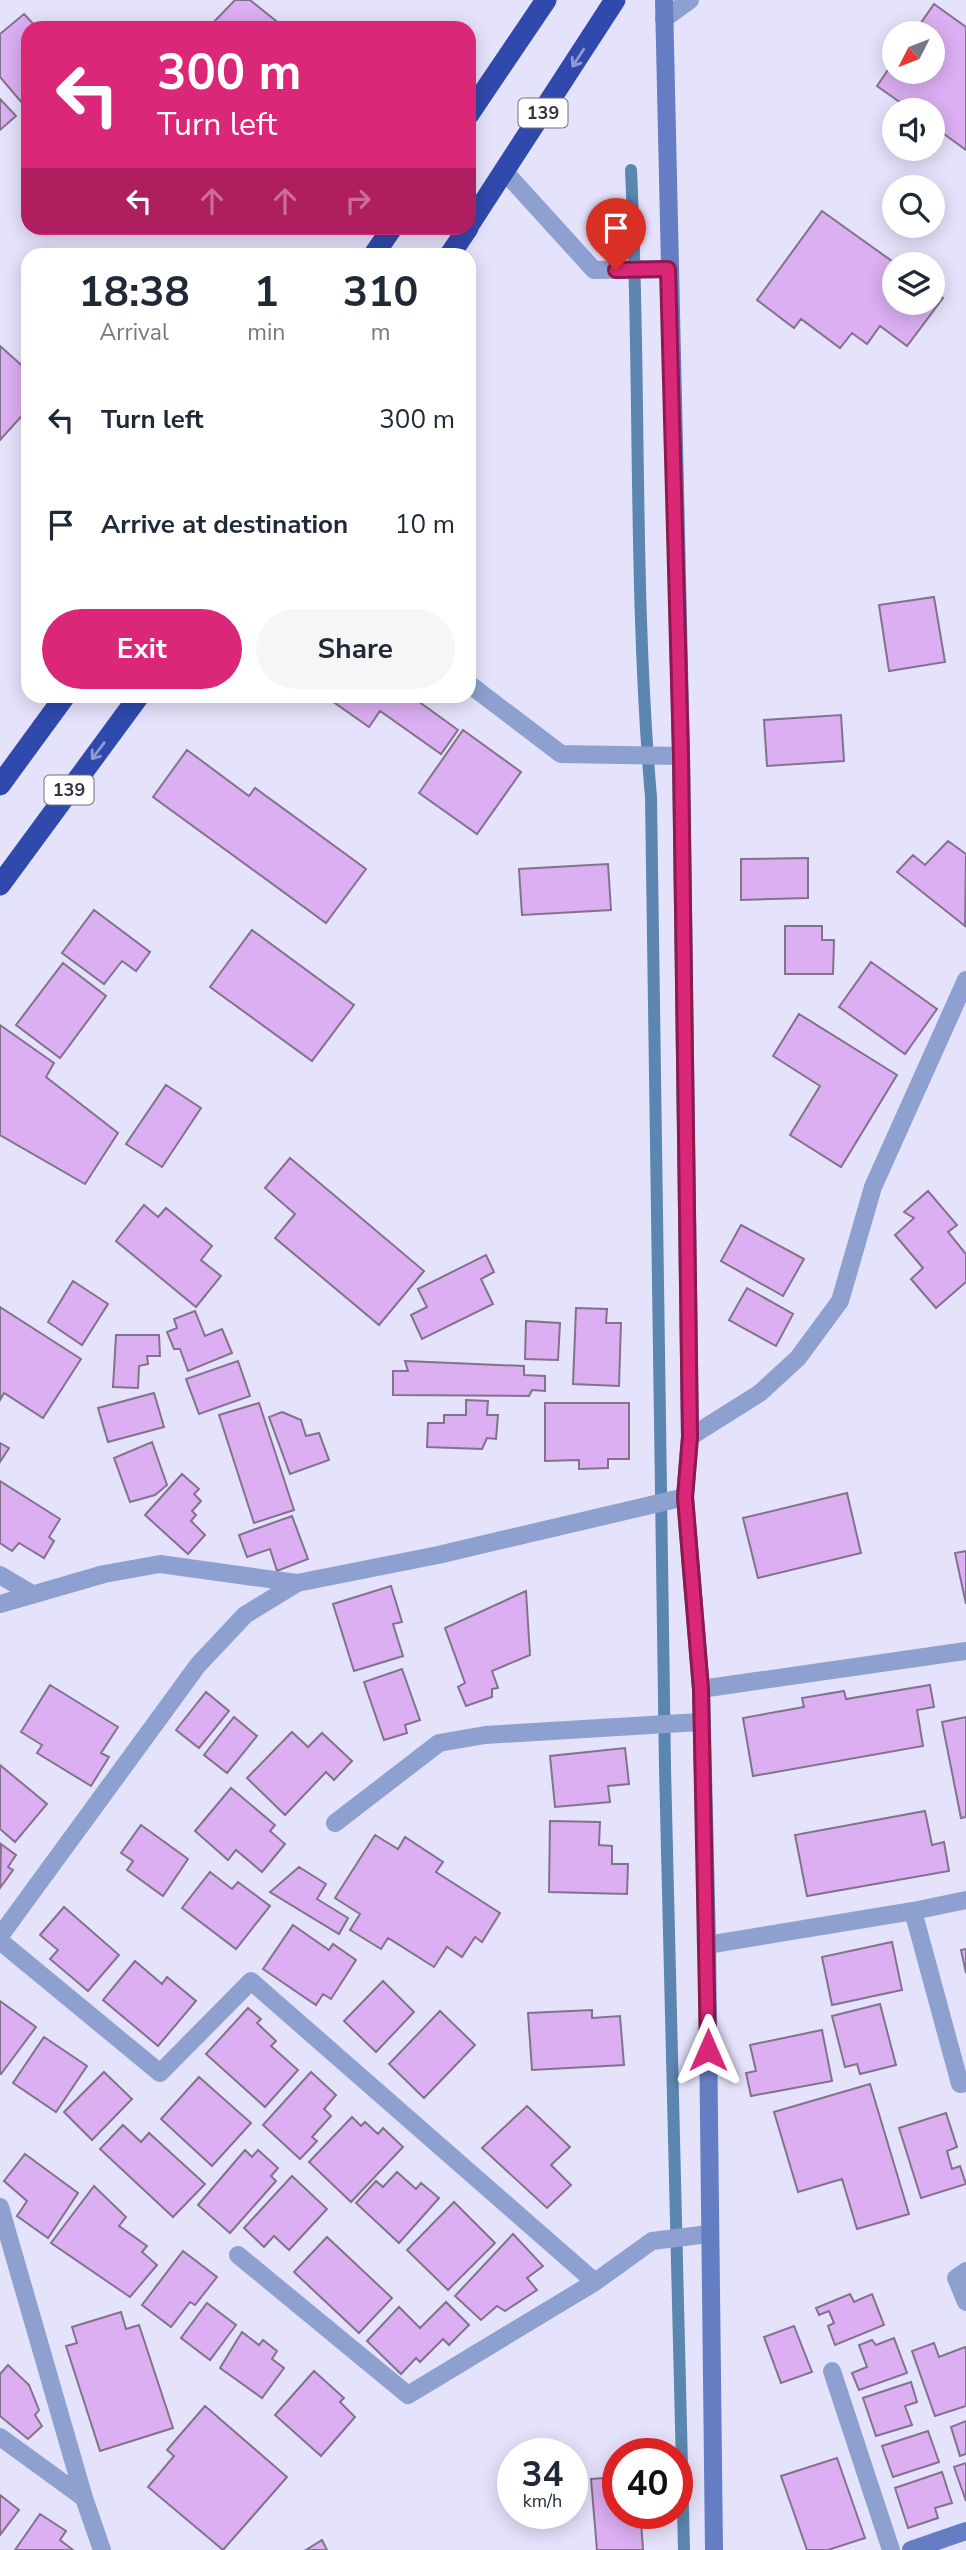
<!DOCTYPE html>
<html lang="en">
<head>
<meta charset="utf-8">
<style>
	body { margin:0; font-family:"Nunito Sans",sans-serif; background:#f6f6f7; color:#1f2937; height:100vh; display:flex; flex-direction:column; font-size:26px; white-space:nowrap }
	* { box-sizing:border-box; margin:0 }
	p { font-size:23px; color:#747a83 }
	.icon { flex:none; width:38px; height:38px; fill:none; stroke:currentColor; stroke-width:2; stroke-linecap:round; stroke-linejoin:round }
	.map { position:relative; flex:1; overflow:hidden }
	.details { position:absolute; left:21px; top:248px; width:455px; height:455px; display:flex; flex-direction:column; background:#fff; border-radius:21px; box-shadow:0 4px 18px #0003 }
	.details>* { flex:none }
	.hud { position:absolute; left:21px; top:21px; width:455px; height:214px; border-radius:21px; box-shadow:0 4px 18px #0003; background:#db2777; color:#fff; overflow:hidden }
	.needle { width:46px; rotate:228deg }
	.fabs { position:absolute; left:882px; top:21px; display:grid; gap:14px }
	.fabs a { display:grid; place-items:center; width:63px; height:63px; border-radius:50%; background:#fff; box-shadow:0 4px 18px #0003; font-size:35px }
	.speed { position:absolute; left:497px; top:2438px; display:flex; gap:14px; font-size:35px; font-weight:700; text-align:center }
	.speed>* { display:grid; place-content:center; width:91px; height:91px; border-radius:50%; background:#fff; box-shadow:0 4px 18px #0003; line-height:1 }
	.speed small { font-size:18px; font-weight:400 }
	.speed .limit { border:10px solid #d22; background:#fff; color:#111 }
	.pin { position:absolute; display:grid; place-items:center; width:60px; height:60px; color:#fff; margin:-72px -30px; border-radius:50% 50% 50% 0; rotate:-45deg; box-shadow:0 0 7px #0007 }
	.pin .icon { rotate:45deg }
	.me { position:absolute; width:77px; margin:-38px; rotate:0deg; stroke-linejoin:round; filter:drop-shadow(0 0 5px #0008) }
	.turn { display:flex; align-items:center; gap:24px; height:147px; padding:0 21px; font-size:32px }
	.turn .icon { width:91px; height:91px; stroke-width:2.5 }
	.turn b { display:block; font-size:49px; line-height:60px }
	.lanes { display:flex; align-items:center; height:66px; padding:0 21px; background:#0003; justify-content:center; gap:35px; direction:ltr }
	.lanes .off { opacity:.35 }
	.eta { display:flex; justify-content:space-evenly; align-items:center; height:119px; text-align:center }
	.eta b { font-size:42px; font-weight:700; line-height:49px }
	.primary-button { display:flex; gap:14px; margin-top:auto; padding:14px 21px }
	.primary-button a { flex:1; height:80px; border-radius:42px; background:#db2777; color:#fff; font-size:28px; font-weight:700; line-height:80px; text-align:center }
	.primary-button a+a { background:#f6f6f7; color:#1f2937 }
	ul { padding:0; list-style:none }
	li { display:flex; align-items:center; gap:21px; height:105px; padding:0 21px }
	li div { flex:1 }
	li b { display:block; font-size:26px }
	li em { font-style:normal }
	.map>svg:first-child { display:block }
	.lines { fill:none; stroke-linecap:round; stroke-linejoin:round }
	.stream { stroke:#5a86af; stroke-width:12 }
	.building { fill:#dbaff2; stroke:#83728c; stroke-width:2 }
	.street { stroke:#8ea0d0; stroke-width:18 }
	.secondary { stroke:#657dc3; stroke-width:18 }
	.highway { stroke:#3049ad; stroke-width:21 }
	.oneway { stroke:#8d9bd2 }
	.route-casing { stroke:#8e194d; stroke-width:18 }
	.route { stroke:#db2777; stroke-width:12 }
	.labels { text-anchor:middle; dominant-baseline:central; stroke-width:6; stroke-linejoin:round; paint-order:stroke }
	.shield { fill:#fff; stroke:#706f78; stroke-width:2 }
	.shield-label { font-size:18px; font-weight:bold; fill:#33313e }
</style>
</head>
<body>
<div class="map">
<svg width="966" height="2550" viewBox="0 0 966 2550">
	<rect width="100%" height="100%" fill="#e5e2fc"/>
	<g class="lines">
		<!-- stream -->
		<path class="stream" d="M631,170c10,208 2,419 20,627l14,971 19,782"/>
	</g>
	<!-- building -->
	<path class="building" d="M235,0h15l35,28h-77z
		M934,4l32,23v123l-33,-24v-16h-22l-34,-24 17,-25v11h39v-39h-19z
		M24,14l13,14h-9v82l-28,-33v-43z
		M0,99l16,17 -16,14z
		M822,211l74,53 -2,39h39v-12l10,7 -36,48 -27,-20 -13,18 -15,-11 -12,15 -39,-29 -7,9 -37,-28z
		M0,346l28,25v38l-28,31z
		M934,597l11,65 -56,9 -10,-66z
		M325,696h86l47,34 -17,24 -61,-43 -11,16z
		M841,715l3,46 -77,5 -3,-46z
		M463,730l58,42 -44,62 -58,-41z
		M187,750l62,46 6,-8 111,81 -40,54 -173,-126z
		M948,841l18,13 -1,72 -68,-54 16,-17 12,10z
		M808,858v40l-67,2v-41z
		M608,864l3,46 -89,5 -3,-46z
		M94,910l56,42 -14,19 -14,-10 -18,23 -42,-31z
		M785,926h37v14h12l-1,34h-48z
		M252,930l102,75 -42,56 -102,-74z
		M871,962l66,47 -32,45 -66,-47z
		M63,963l43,33 -46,62 -44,-33z
		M799,1014l98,61 -56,92 -51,-32 30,-49 -47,-30z
		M0,1025l54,38 -8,14 72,56 -33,51 -85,-49z
		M166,1085l35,23 -39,59 -36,-23z
		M290,1158l134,113 -45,54 -104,-87 20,-24 -30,-26z
		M928,1191l29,34 -9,7 18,22v28l-30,26 -25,-29 12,-11 -28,-33 19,-17 -10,-6z
		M144,1205l14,12 8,-9 46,38 -11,14 20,16 -25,31 -80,-66z
		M741,1225l63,34 -21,37 -62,-35z
		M486,1255l8,17 -13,7 12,25 -71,35 -11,-24 16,-8 -9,-18z
		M73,1281l35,23 -26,41 -34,-23z
		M747,1288l46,26 -17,32 -47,-26z
		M0,1307l81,52 -38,59 -39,-25 -4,7z
		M576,1308l31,1 -1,14h15l-2,63 -46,-2z
		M195,1311l10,25 17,-7 10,24 -44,18 -8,-22h-6l-7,-17 10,-4 -3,-9z
		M526,1321l34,2 -2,37 -33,-1z
		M116,1335h43l1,21h-13l1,8 -9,2 -1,22 -25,-1z
		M238,1361l12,35 -51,18 -13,-35z
		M405,1361l119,5v9l21,1v15l-13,-1 -3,6 -136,-1v-24h15z
		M154,1393l10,34 -56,15 -10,-34z
		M466,1400l22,1 -1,14h11l-2,24 -9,-1 -5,11 -55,-2 1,-24h16v-8h22z
		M259,1403l35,107 -40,13 -35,-108z
		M545,1403h84v56h-21v9l-29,1v-9l-34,1z
		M282,1412l19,8 5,16 13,-3 10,27 -39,14 -21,-57z
		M152,1442l15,43 -12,10 -25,7 -16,-44z
		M0,1443l9,5 -9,14z
		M182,1474l17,15 -5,5 7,7 -9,10 4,4 -5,6 14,14 -17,19 -43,-39z
		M0,1481l60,38 -11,18 5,4 -10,17 -25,-15 -7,8 -12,-8z
		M847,1493l14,60 -103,25 -15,-60z
		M292,1516l16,43 -31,12 -7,-22 -23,8 -8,-22z
		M966,1551v53l-11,-51z
		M391,1586l11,36 -9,2 10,32 -49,15 -21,-67z
		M526,1591l4,64 -38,16 6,17 -6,1v8l-26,9 -8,-19 7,-4 -20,-55z
		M402,1669l18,51 -15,5 2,8 -23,7 -20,-58z
		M50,1685l68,42 -17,26 8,4 -18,29 -54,-33 5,-8 -21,-13z
		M930,1685l4,22 -17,3 6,36 -170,30 -10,-58 61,-11 -2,-9 42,-7 2,8z
		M206,1692l23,19 -30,37 -23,-18z
		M234,1717l23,19 -30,37 -23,-18z
		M966,1717v100l-5,1 -19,-96z
		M292,1732l16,15 14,-14 30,28 -18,19 -8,-8 -41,43 -38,-37z
		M625,1748l4,36 -21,2 2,16 -55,5 -5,-51z
		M0,1765l47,39 -32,38 -15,-13z
		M231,1788l44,37 -5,6 15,13 -23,28 -26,-22 -8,10 -33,-29z
		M925,1811l7,34 12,-3 5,29 -142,25 -12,-61z
		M550,1821l50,1 -1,23 13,1v18h16l-1,30 -78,-2z
		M141,1825l47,34 -25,37 -36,-26 6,-9 -12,-8z
		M375,1835l23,14 7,-12 38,25 -7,10 64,41 -18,29 -7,-5 -13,20 -15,-10 -13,20 -46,-29 -7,11 -31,-19 10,-16 -25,-16z
		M1,1844l15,11 -8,12 5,3 -13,18z
		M299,1867l27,17 -9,15 31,19 -9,16 -69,-42z
		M210,1872l22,17 6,-7 32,24 -34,43 -54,-41z
		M64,1907l55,48 -31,36 -38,-32 8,-9 -18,-15z
		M293,1925l36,25 4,-6 23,16 -25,39 -8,-5 -7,11 -53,-36z
		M892,1942l10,48 -70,15 -10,-48z
		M966,1949v24l-5,-23z
		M135,1961l27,23 5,-7 29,24 -38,45 -55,-46z
		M383,1981l31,31 -38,40 -32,-31z
		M0,2001l36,26 -35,47 -1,-1z
		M880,2004l16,61 -36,9 -3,-10 -12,3 -13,-51z
		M248,2008l13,11 -4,4 19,18 -5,5 27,24 -33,37 -59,-53z
		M592,2010v8l28,-2 4,49 -92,5 -4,-57z
		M440,2011l35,34 -51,53 -35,-34z
		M822,2030l10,51 -81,15 -5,-23 10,-2 -6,-26z
		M44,2037l43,29 -31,46 -43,-29z
		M104,2072l28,27 -40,41 -28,-28z
		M311,2072l25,23 -12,14 7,7 -19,21 5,4 -17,18 -37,-34z
		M199,2077l52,46 -39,43 -51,-47z
		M870,2084l39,130 -52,15 -15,-50 -44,13 -24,-80z
		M527,2106l43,41 -19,18 20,20 -24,23 -65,-60z
		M946,2113l11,34 -10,4 5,18 8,-3 6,18 -45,14 -22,-70z
		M352,2117l9,9 4,-4 13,12 5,-6 20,19 -52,55 -42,-40z
		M123,2125l18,17 8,-9 56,51 -32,33 -73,-68z
		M245,2150l7,7 6,-7 20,18 -7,8 5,5 -46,52 -32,-28z
		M25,2154l53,39 -30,45 -31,-22 10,-15 -23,-20z
		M397,2172l19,17 5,-6 18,15 -40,45 -43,-40 20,-22 7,6z
		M292,2176l35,33 -38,41 -15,-14 -10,11 -20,-19z
		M94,2186l32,31 -7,9 28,20 -5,6 15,13 -27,32 -79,-54z
		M454,2202l41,41 -47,47 -41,-40z
		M513,2234l30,32 -16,12 10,12 -32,21 -8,-5 -16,14 -26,-24z
		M327,2237l65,61 -33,35 -65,-61z
		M183,2251l34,26 -22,28 -5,-3 -19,25 -29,-22z
		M850,2294l4,8 18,-8 12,31 -49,20 -7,-19 6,-3 -5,-12 -10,4 -3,-7z
		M446,2302l23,23 -20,20 -6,-6 -23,23 -4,-4 -15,16 -34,-33 32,-34 21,21z
		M207,2303l29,22 -26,35 -29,-22z
		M121,2312l5,17 13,-4 34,103 -73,23 -34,-105 11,-3 -5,-16z
		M794,2326l18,46 -31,11 -17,-46z
		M242,2332l17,13 4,-5 14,11 -5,8 12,9 -22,30 -42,-30z
		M894,2338l13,35 -48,17 -7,-17 15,-6 -8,-22 13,-5 4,5z
		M934,2343l5,14 26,-10 1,3v56l-31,10 -23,-65z
		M8,2365l21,20 10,25 -4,5 7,11 -14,13 -28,-23v-42z
		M314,2371l30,27 -4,4 15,15 -34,39 -46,-41z
		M911,2382l6,20 -12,4 7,19 -36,11 -13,-38z
		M205,2406l82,71 -64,73 -75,-63 26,-31 -7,-6z
		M966,2421v33l-6,2 -9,-29z
		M928,2431l11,31 -46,15 -11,-31z
		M837,2458l28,80 -37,12h-21l-26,-74z
		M966,2463v38l-12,-34z
		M942,2472l10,31 -17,5 3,10 -30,10 -13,-40z
		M618,2477v36h35l1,7 -13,1 2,29h-46l-6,-71z
		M0,2495l19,15 -19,25z
		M40,2514l26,17 -6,9 13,10h-58z
		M322,2540l5,10h-21z"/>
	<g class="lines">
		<!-- street -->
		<path class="street" d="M664,19l26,-19
			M505,172l89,98 74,-1
			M469,684l92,70 120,2
			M690,1437l70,-44 38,-35 42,-57 33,-114 93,-207
			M0,1575l32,19
			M0,1604l104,-30 56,-10 137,19 141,-28 247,-58
			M701,1689l265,-38
			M335,1823l104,-80 46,-8 215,-13
			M913,1911l53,-11
			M0,1936l198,-271 47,-50 52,-32
			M0,1941l160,132 91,-92 344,301
			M707,1945l206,-34 47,173 6,-1
			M0,2207l84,291 18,52
			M238,2255l170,140 187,-113 57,-41 57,-7
			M966,2271l-10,7 10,24
			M832,2371l59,179
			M0,2437l84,61"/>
		<!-- secondary -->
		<path class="secondary" d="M664,0l17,756 9,681 -5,60 16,192 6,256 7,605
			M911,2550l55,-19"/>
		<!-- highway -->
		<path class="highway" d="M469,114l77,-114
			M469,225l146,-225
			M373,256l19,-28
			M449,256l19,-28
			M0,785l65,-89
			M0,885l139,-189"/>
	</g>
	<!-- one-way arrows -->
	<defs><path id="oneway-shaft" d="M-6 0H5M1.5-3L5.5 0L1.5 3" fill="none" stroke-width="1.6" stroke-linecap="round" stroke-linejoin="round" transform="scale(1.75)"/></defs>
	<g class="oneway">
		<use href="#oneway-shaft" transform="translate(578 58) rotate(123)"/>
		<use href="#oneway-shaft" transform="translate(98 751) rotate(127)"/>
	</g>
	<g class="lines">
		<!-- route casing -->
		<g class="route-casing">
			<path id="route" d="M616,270l52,-1 13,487 9,681 -5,60 16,192 7,361"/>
		</g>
		<!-- route -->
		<use href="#route" class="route"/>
	</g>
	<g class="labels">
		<!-- shield labels -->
		<g class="shield">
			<rect x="518.5" y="98.5" width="49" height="29" rx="5"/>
			<rect x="44.5" y="775.5" width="49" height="29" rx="5"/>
		</g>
		<g class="shield-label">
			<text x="543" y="113">139</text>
			<text x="69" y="790">139</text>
		</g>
	</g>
</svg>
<div class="fabs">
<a><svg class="needle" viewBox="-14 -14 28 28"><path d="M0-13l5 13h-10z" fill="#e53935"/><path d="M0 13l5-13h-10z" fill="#747a83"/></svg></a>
<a><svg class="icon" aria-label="sound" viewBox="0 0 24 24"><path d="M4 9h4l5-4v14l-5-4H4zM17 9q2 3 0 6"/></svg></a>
<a><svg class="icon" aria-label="search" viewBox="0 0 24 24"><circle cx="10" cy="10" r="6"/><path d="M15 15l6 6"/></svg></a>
<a><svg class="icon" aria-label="layers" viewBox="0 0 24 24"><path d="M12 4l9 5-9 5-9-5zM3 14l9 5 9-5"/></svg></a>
</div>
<div class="speed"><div>34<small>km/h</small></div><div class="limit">40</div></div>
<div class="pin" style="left:616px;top:270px;background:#d93025"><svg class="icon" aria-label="arrive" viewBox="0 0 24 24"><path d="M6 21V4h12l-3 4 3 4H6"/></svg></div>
<svg class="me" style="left:708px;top:2050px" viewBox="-20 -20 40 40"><path d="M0-17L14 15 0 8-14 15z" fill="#db2777" stroke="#fff" stroke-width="4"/></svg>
<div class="hud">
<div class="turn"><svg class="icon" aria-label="left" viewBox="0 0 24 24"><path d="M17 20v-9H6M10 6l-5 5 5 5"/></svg><div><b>300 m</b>Turn left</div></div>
<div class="lanes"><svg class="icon" aria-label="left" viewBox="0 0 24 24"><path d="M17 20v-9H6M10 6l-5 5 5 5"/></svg><svg class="icon off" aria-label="ahead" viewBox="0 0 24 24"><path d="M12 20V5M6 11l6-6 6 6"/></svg><svg class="icon off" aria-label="ahead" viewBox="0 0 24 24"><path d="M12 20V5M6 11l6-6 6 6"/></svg><svg class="icon off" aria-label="right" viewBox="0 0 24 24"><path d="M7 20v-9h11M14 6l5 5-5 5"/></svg></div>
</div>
<section class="details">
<div class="eta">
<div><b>18:38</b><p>Arrival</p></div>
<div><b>1</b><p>min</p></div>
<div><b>310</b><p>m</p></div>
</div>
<ul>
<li><svg class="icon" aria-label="left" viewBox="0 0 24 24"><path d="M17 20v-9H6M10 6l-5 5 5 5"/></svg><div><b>Turn left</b></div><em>300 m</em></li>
<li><svg class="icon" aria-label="arrive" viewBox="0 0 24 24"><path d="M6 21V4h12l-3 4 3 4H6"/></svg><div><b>Arrive at destination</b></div><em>10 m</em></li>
</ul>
<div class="primary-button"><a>Exit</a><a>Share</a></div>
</section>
</div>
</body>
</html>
